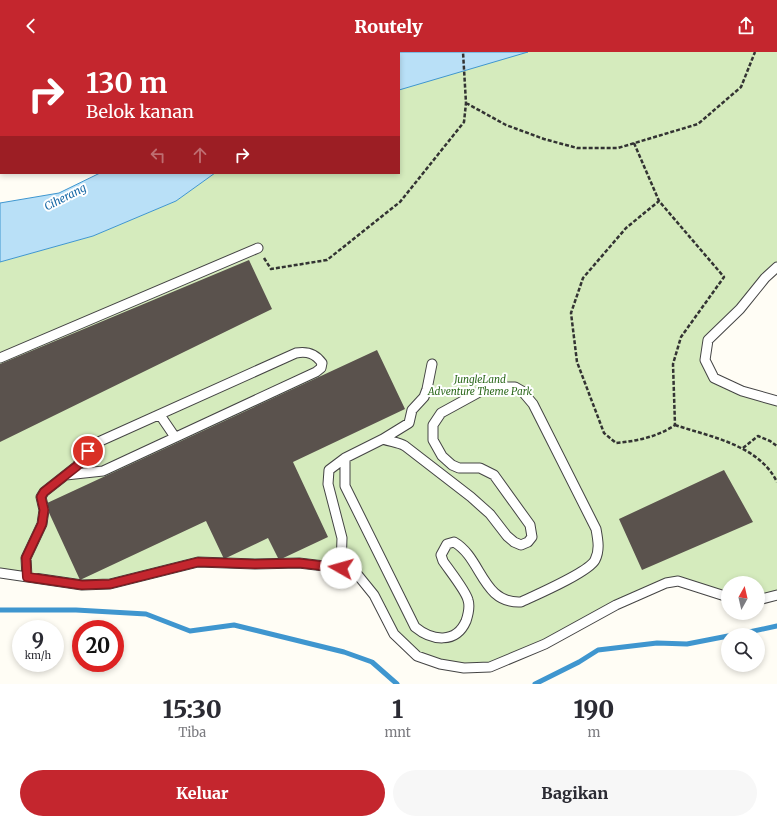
<!DOCTYPE html>
<html lang="id">
<head>
<meta charset="utf-8">
<style>
	body { margin:0; font-family:Merriweather,serif; background:#f7f7f7; color:#2b2b33; height:100vh; display:flex; flex-direction:column; font-size:15px; white-space:nowrap }
	* { box-sizing:border-box; margin:0 }
	p { font-size:13px; color:#7c7c81 }
	.icon { flex:none; width:22px; height:22px; fill:none; stroke:currentColor; stroke-width:2; stroke-linecap:round; stroke-linejoin:round }
	.map { position:relative; height:632px; overflow:hidden }
	.sheet { display:flex; flex-direction:column; background:#fff; flex:1 }
	.sheet>* { flex:none }
	.top-card { position:absolute; left:0px; top:0px; width:400px; height:122px; box-shadow:0 2px 6px #0003; background:#c4262e; color:#fff; overflow:hidden }
	.needle { width:26px; rotate:8deg }
	.tools { position:absolute; left:721px; top:524px; display:grid; gap:8px }
	.tools a { display:grid; place-items:center; width:44px; height:44px; border-radius:50%; background:#fff; box-shadow:0 2px 6px #0003; font-size:20px }
	.speed { position:absolute; left:12px; top:568px; display:flex; gap:8px; font-size:20px; font-weight:700; text-align:center }
	.speed>* { display:grid; place-content:center; width:52px; height:52px; border-radius:50%; background:#fff; box-shadow:0 2px 6px #0003; line-height:1 }
	.speed small { font-size:10px; font-weight:400 }
	.speed .limit { border:6px solid #d22; background:#fff; color:#111 }
	.pin { position:absolute; display:grid; place-items:center; width:34px; height:34px; color:#fff; margin:-17px; border:2px solid #fff; border-radius:50%; box-shadow:0 1px 4px #0007 }
	.me { position:absolute; width:44px; margin:-22px; rotate:277deg; stroke-linejoin:round; filter:drop-shadow(0 0 3px #0008) }
	.turn { display:flex; align-items:center; gap:14px; height:84px; padding:0 20px; font-size:18px }
	.turn .icon { width:52px; height:52px; stroke-width:2.5 }
	.turn b { display:block; font-size:28px; line-height:34px }
	.lanes { display:flex; align-items:center; height:38px; padding:0 20px; background:#0003; justify-content:center; gap:20px; direction:ltr }
	.lanes .off { opacity:.35 }
	.eta { display:flex; justify-content:space-evenly; align-items:center; height:68px; text-align:center }
	.eta b { font-size:24px; font-weight:800; line-height:28px }
	.action { display:flex; gap:8px; margin-top:auto; padding:8px 20px }
	.action a { flex:1; height:46px; border-radius:24px; background:#c4262e; color:#fff; font-size:16px; font-weight:800; line-height:46px; text-align:center }
	.action a+a { background:#f7f7f7; color:#2b2b33 }
	header { display:flex; justify-content:space-between; align-items:center; height:52px; padding:0 20px; background:#c4262e; color:#fff; font-size:18px; font-weight:800 }
	.map>svg:first-child { display:block }
	.green { fill:#d5ebbd }
	.water { fill:#b9e0f7; stroke:#3f96cf }
	.lines { fill:none; stroke-linecap:round; stroke-linejoin:round }
	.stream { stroke:#3f96cf; stroke-width:5 }
	.building { fill:#5a524d }
	.lane-casing { stroke:#444; stroke-width:11 }
	.path { stroke:#333; stroke-width:2.5; stroke-dasharray:4 2; stroke-linecap:butt }
	.lane { stroke:#fff; stroke-width:9 }
	.route-casing { stroke:#7f191e; stroke-width:10 }
	.route { stroke:#c4262e; stroke-width:7 }
	.labels { text-anchor:middle; dominant-baseline:central; stroke-width:4; stroke-linejoin:round; paint-order:stroke }
	.park-label { font-size:10px; font-style:italic; fill:#2f6b1f; stroke:#fff }
	.water-label { font-size:11px; font-style:italic; fill:#1768a6; stroke:#fff }
</style>
</head>
<body>
<header><svg class="icon" aria-label="back" viewBox="0 0 24 24"><path d="M15 5l-7 7 7 7"/></svg>Routely<svg class="icon" aria-label="share" viewBox="0 0 24 24"><path d="M12 15V3M7 8l5-5 5 5M5 13v7h14v-7"/></svg></header>
<div class="map">
<svg width="777" height="632" viewBox="0 0 777 632">
	<rect width="100%" height="100%" fill="#fffdf5"/>
	<!-- green -->
	<path class="green" d="M510,0h267v215l-69,73 -3,20 9,18 63,23v194l-19,5v-17h-30v14l-50,-16 -188,86 -26,1 -47,-12 -23,-22 -37,-60 -16,-6 -143,-6 -88,22 -110,-11v-311l93,-26 83,-35 39,-28h184v-85z"/>
	<!-- water -->
	<path class="water" d="M343,0h185l-129,38v-37h-58z
		M100,121h115l-39,28 -83,35 -93,26v-59l59,-10z"/>
	<g class="lines">
		<!-- stream -->
		<path class="stream" d="M0,558h76l70,4 44,17 44,-6 110,27 28,10 25,22
			M735,583l42,-9
			M535,632l44,-22 19,-12 59,-7 30,1 41,-8"/>
	</g>
	<!-- building -->
	<path class="building" d="M249,208l23,49 -272,133v-78z
		M377,298l28,59 -112,53 35,75 -49,23 -11,-22 -44,21 -18,-38 -126,59 -35,-76z
		M724,418l29,52 -111,48 -23,-51z"/>
	<g class="lines">
		<!-- lane casing -->
		<g class="lane-casing">
			<path id="lane" d="M118,1l1,-1
				M231,1l3,-1
				M0,112l1,-1
				M777,215l-12,11 -25,31 -32,31 -3,20 9,18 28,13 35,10
				M0,306l258,-110
				M160,363l15,22
				M345,406v28l70,141c17,14 41,17 51,-6 2,-6 4,-15 2,-21 -2,-9 -19,-30 -25,-39l-2,-6 6,-11 7,-2c28,16 28,62 67,60 15,-7 68,-30 74,-42 5,-10 3,-20 1,-31l-63,-125 -11,-13 -7,-4h-22l-10,3 -42,23 -8,12v15l9,16 10,9 7,3h21l14,7 36,50 2,12 -4,5 -7,3 -7,-3 -7,-6 -17,-22 -19,-17 -66,-51c-7,-4 -14,-4 -22,-7l26,-16 3,-13 12,-13 3,-8 5,-25
				M341,516l1,-30 -14,-54 1,-14 16,-12 38,-19
				M0,521l82,12 28,-1 88,-22 57,2 44,-1 42,5 16,6 17,21 20,39 23,22 23,8 24,4 26,-1 55,-23 71,-39 50,-22 12,-2 50,16
				M27,525l-1,-19 16,-34 2,-14 -3,-13 3,-5 33,-26 11,-15 8,-8 200,-90c11,-2 19,0 26,10l-1,5 -5,4 -213,99 -37,4
				M758,548l19,-5"/>
		</g>
		<!-- path -->
		<path class="path" d="M466,51l40,22 38,14 33,9h41l80,-24 43,-37 14,-35
			M634,91l25,58 65,76 -43,60 -8,27 2,61c-18,12 -38,16 -59,18l-12,-10 -27,-71 -6,-49 12,-35 43,-50 33,-27
			M264,206l7,11 56,-9 73,-58 64,-80 2,-19 -3,-51
			M675,373c36,12 84,20 102,57
			M743,396l15,-12 12,5 7,5"/>
		<!-- lane -->
		<use href="#lane" class="lane"/>
	</g>
	<g class="lines">
		<!-- route casing -->
		<g class="route-casing">
			<path id="route" d="M88,399l-11,15 -33,26 -3,5 3,13 -2,14 -16,34 1,19 55,8 28,-1 88,-22 57,2 44,-1 42,5"/>
		</g>
		<!-- route -->
		<use href="#route" class="route"/>
	</g>
	<g class="labels">
		<!-- park labels -->
		<g class="park-label">
			<text x="480" y="327">JungleLand<tspan x="480" dy="12">Adventure Theme Park</tspan></text>
		</g>
		<!-- water labels -->
		<g class="water-label">
			<text transform="translate(65 145) rotate(-27)">Ciherang</text>
		</g>
	</g>
</svg>
<div class="tools">
<a><svg class="needle" viewBox="-14 -14 28 28"><path d="M0-13l5 13h-10z" fill="#e53935"/><path d="M0 13l5-13h-10z" fill="#7c7c81"/></svg></a>
<a><svg class="icon" aria-label="search" viewBox="0 0 24 24"><circle cx="10" cy="10" r="6"/><path d="M15 15l6 6"/></svg></a>
</div>
<div class="speed"><div>9<small>km/h</small></div><div class="limit">20</div></div>
<div class="pin" style="left:88px;top:399px;background:#d93025"><svg class="icon" aria-label="arrive" viewBox="0 0 24 24"><path d="M6 21V4h12l-3 4 3 4H6"/></svg></div>
<svg class="me" style="left:341px;top:516px" viewBox="-20 -20 40 40"><circle r="19" fill="#fff"/><path d="M0-13L10 11 0 6-10 11z" fill="#c4262e"/></svg>
<div class="top-card">
<div class="turn"><svg class="icon" aria-label="right" viewBox="0 0 24 24"><path d="M7 20v-9h11M14 6l5 5-5 5"/></svg><div><b>130 m</b>Belok kanan</div></div>
<div class="lanes"><svg class="icon off" aria-label="left" viewBox="0 0 24 24"><path d="M17 20v-9H6M10 6l-5 5 5 5"/></svg><svg class="icon off" aria-label="ahead" viewBox="0 0 24 24"><path d="M12 20V5M6 11l6-6 6 6"/></svg><svg class="icon" aria-label="right" viewBox="0 0 24 24"><path d="M7 20v-9h11M14 6l5 5-5 5"/></svg></div>
</div>
</div>
<section class="sheet">
<div class="eta">
<div><b>15:30</b><p>Tiba</p></div>
<div><b>1</b><p>mnt</p></div>
<div><b>190</b><p>m</p></div>
</div>
<div class="action"><a>Keluar</a><a>Bagikan</a></div>
</section>
</body>
</html>
